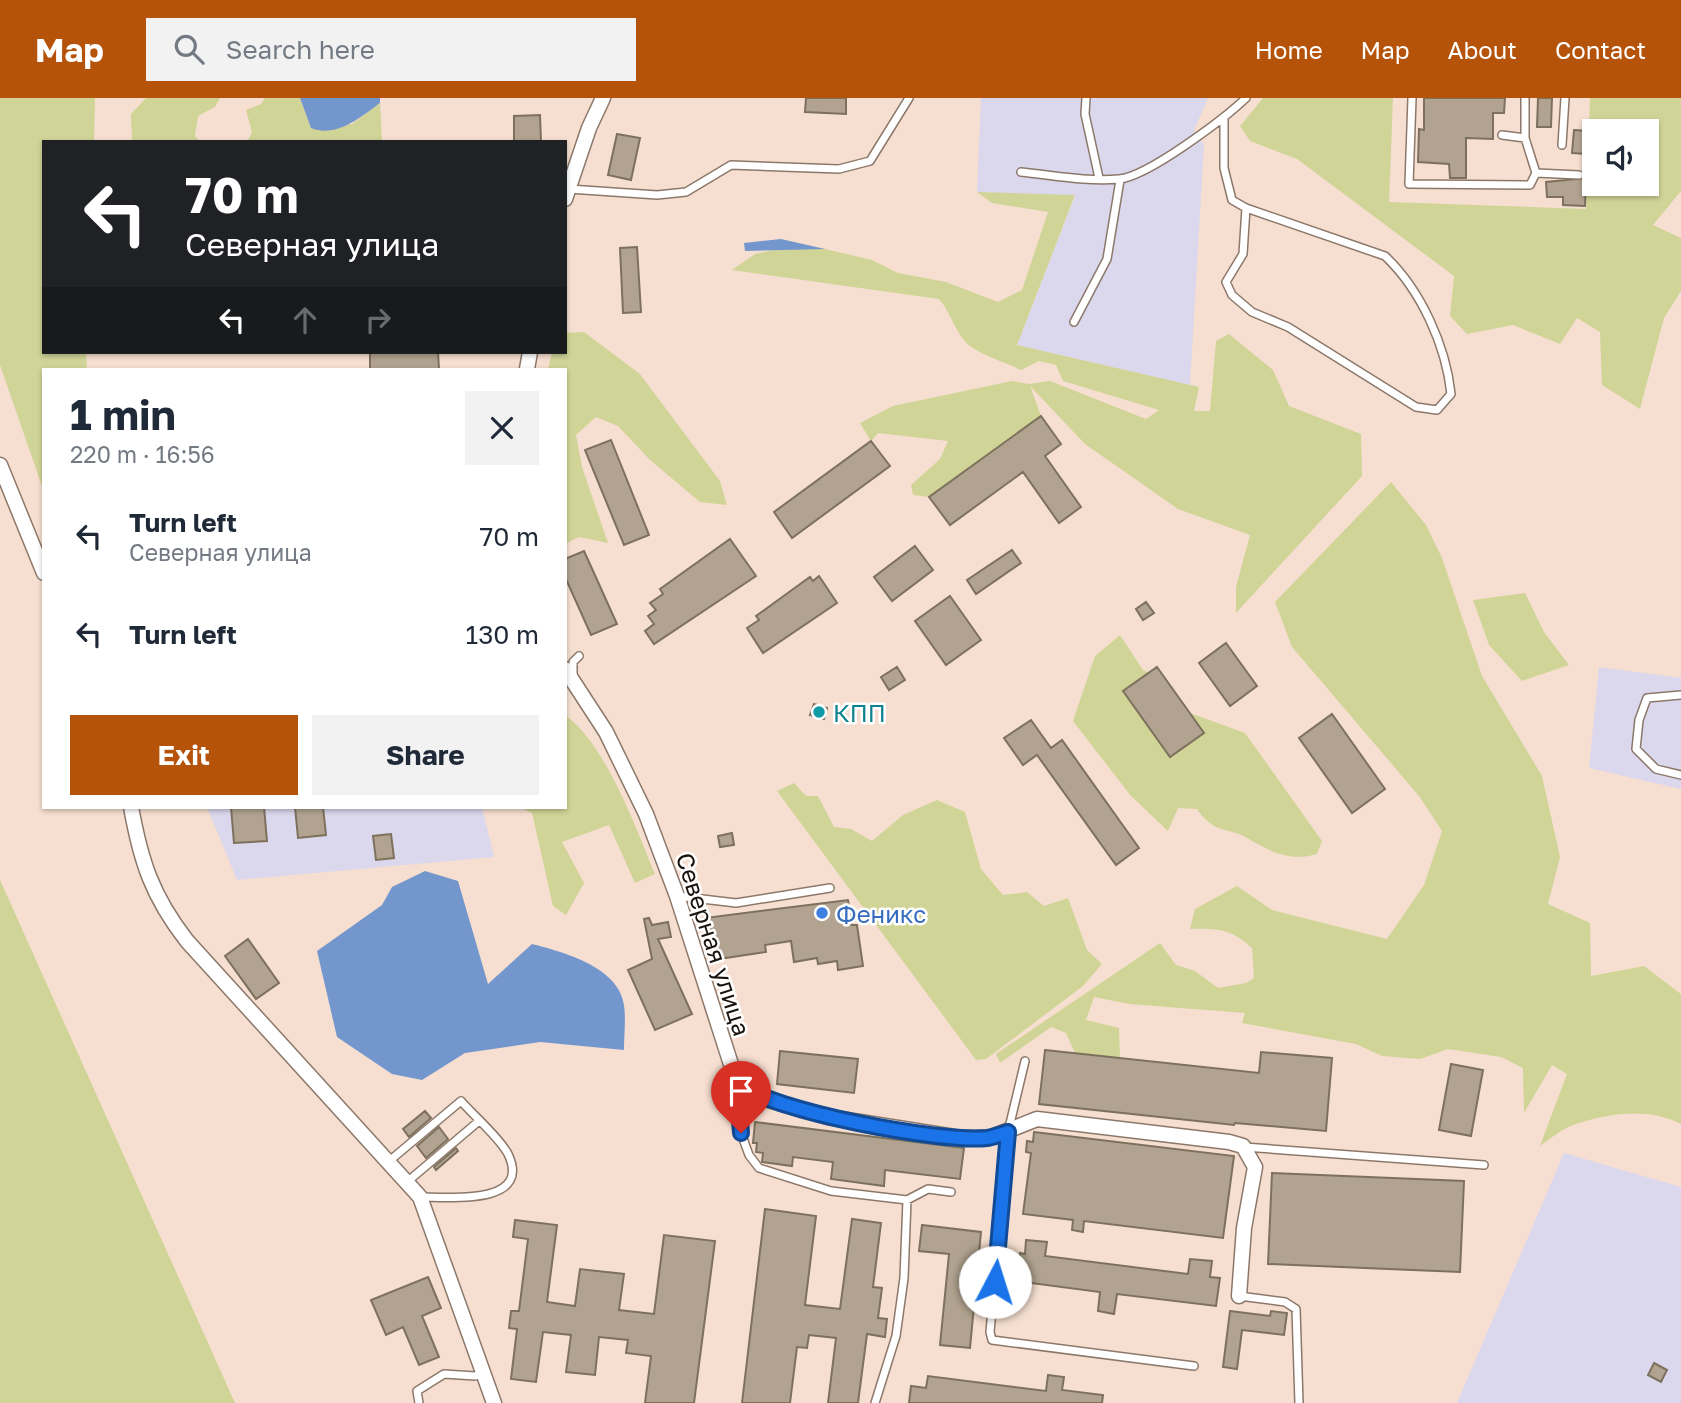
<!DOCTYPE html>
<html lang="en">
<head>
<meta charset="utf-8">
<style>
	body { margin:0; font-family:"Golos Text",sans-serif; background:#f2f2f3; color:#1f2937; height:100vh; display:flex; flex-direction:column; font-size:26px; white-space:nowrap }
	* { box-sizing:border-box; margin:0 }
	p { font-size:23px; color:#747a83 }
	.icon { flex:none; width:38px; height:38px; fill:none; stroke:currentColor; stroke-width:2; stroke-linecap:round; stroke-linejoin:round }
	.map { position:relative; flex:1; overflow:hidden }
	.drawer { position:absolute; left:42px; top:270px; width:525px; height:441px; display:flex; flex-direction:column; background:#fff; border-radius:0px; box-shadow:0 2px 5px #0004 }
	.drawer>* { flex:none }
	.top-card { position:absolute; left:42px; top:42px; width:525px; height:214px; border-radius:0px; box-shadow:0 2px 5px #0004; background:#202124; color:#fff; overflow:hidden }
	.buttons { position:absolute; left:1582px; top:21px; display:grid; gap:14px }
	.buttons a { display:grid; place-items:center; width:77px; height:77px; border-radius:0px; background:#fff; box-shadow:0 2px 5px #0004; font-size:35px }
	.pin { position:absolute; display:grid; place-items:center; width:60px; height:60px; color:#fff; margin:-72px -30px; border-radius:50% 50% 50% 0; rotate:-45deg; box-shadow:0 0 7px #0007 }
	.pin .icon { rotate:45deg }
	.me { position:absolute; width:77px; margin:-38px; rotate:5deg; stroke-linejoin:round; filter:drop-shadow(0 0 5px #0008) }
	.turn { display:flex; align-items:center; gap:24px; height:147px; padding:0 28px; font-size:32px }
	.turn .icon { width:91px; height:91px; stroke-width:2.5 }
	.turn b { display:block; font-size:49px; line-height:60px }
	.lanes { display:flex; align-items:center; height:66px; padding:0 28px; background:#0003; justify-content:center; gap:35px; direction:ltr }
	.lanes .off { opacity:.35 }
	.round { display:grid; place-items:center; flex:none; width:74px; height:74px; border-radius:0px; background:#f2f2f3 }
	.headline { display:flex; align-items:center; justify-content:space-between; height:119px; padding:0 28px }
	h1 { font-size:42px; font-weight:700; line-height:52px }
	.action { display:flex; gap:14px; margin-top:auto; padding:14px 28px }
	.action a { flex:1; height:80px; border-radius:0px; background:#b45309; color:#fff; font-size:28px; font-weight:700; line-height:80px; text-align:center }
	.action a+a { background:#f2f2f3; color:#1f2937 }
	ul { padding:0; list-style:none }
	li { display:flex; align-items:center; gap:21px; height:98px; padding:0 28px }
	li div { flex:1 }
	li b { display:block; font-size:26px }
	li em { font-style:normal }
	header { display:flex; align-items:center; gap:42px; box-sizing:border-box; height:98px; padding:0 35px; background:#b45309; color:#fff }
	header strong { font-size:33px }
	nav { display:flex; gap:38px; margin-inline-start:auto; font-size:24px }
	.search { width:490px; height:63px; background:#f2f2f3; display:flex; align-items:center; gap:18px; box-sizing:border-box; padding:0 24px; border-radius:0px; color:#747a83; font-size:26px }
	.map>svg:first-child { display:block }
	.industrial { fill:#dbd7ed }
	.green { fill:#d1d497; fill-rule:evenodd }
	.water { fill:#7397cd }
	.building { fill:#b1a38f; stroke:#7d715d; stroke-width:2 }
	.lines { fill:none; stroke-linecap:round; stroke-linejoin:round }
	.service-casing { stroke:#8c786a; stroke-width:10 }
	.minor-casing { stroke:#8c786a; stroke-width:17 }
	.service { stroke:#fff; stroke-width:7 }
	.minor { stroke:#fff; stroke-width:14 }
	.route-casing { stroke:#114b97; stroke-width:18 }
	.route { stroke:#1a73e8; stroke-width:12 }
	.culture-dot { fill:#0f9aa8; stroke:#fff; stroke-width:2.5 }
	.shop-dot { fill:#3f7fe0; stroke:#fff; stroke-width:2.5 }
	.labels { text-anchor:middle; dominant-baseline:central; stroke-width:5; stroke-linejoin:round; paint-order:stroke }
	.culture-label { font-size:24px; fill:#0d838f; stroke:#fff; text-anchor:start }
	.shop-label { font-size:24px; fill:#366cbe; stroke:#fff; text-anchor:start }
	.street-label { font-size:24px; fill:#1a130d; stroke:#fff }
</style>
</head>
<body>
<header>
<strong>Map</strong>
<div class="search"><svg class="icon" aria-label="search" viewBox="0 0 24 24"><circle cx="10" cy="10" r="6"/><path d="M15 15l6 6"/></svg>Search here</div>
<nav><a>Home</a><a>Map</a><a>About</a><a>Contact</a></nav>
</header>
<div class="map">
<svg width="1681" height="1305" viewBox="0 0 1681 1305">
	<rect width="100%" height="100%" fill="#f6dfd0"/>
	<!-- industrial -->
	<path class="industrial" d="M981,0h227l-14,32 10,15 -14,240 -173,-40 58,-149 -98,-4z
		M1599,569l82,11v111l-92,-21z
		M207,709h275l12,50 -257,23z
		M1564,1055l117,34v216h-224z"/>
	<!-- green -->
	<path class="green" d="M0,0h95l-1,44h-50v210h42l1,17h-43v123l-44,-127z
		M146,0h74l-5,9 -17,9 -3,20 6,6h-69l-1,-28z
		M265,0h35l11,30 41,-4 28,-21 2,39h-135l5,-10 -6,-22 15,-6z
		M1263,0h130l-4,104 197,7 4,-111h91v93l-28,34 28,13v53l-17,27 -24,91 -38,-24 -2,-53 -23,-14 -17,26 -47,-19 -46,9 -17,-18 4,-40 -157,-117 -47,-18 -10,-15zM1594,33h53v53h-53z
		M977,94l98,3 -58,150 182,42 -5,24h16l6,-70 13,-7 44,36 16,36 72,28 1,42 -126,137v-26l14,-52 -72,-26 -93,-65 -55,-58 11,30 -112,81 -16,-2 -2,-10 29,-26 8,-18 -70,-8 -7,8 -11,-18 33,-17 119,-25 17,3 21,-3 96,38 13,-9 -96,-29 -7,-16 -17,-4 -18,9c-16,-8 -38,-14 -51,-24 -15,-12 -19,-34 -31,-47l-207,-29 23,-16 23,-5h47l47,11 26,13 48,9 52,20 24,-12 26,-78 -56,-9z
		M584,234l56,42 80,107 7,24 -27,-3 -50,-42 -32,-34 -22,-9 -20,18 6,32 26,76 -29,-6 -14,7v-175h-17l4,-17h13v-19z
		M1391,384l35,43 16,33 40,118 60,100 18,81 -12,47 42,19 1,53 53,-10 37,28v130c-32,-17 -74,-11 -108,1 -11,4 -23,14 -33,21l27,-72 -15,-9 -28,48 -1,-45 -22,-11 -53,-8 -28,10 -38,-3 -26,-12 -114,-21 3,-10 -116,-9 -35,-7 -8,23 33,8 1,30 -45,-5 -9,-20 -15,-6 -51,36 -4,-9 164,-111 16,22 19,6 23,17 28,-5 8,-5 -2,-30c-20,-19 -36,-20 -62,-19l5,-20 42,-23 35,24 115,29 37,-54 18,-54 -23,-35 -127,-149 -17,-45z
		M1525,495l19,39 25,33 -47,16 -33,-36 -16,-45z
		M1120,537l23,35 7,3 -27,19 47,65 34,-24 -14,-20 55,20 77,108 -5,13c-27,8 -46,-2 -68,-15 -24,-14 -33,-3 -52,-30l-19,-1 -10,23 -37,-35 -58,-75 22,-65z
		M565,617c40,28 71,113 90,159l-20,9 -26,-58 -47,17 22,41 -18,32 -13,-9 -21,-93 -13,-6h46z
		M794,685l12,13h12l16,31 17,2 21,12 31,-26 34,-15 28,12 16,57 22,26 24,-3 17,14 24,-8 19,52 15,14 -19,22 -97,73 -10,1 -199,-269z
		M0,782l235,523h-235z"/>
	<!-- water -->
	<path class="water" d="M300,0h80v5c-20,15 -44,35 -69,25z
		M781,141l44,10 -80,2 -1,-8z
		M425,773l33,10 30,103 44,-40c31,8 87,23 92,61 2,14 0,30 0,45l-84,-8 -75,11 -43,27 -30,-6 -55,-37 -20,-86 65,-46 10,-18z"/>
	<!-- building -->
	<path class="building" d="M806,0h40v16l-41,-2z
		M1424,0h81l-1,15h-11v26l-27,-1v40h-16l-1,-14 -31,-2 1,-33 5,1z
		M1538,0h14l-1,29h-14z
		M540,17l1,27h-27v-26z
		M1574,32l15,1 -1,23 -16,-1z
		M617,36l23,4 -9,42 -23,-5z
		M1586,80l-1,28 -22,-1v-8h-16l-1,-15z
		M637,149l4,65 -18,1 -3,-65z
		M370,254h68l1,17h-69z
		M1041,318l20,28 -16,12 36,51 -22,16 -36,-51 -73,53 -21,-28z
		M611,342l38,95 -25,10 -39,-95z
		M871,343l19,25 -98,72 -18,-26z
		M730,441l26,37 -102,68 -9,-13 9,-7 -6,-8 8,-6 -6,-7 13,-9 -3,-5z
		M915,448l18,24 -41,31 -18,-24z
		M1012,452l9,13 -45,31 -9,-14z
		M584,453l33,73 -26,11 -26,-58v-18z
		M819,478l18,27 -74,50 -16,-25 12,-8 -3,-4 40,-29 14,-10 3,4z
		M950,498l31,44 -35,25 -31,-44z
		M1146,504l8,11 -11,7 -7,-11z
		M1226,545l31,43 -27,20 -31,-43z
		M897,569l8,13 -16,10 -8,-13z
		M1157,569l47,66 -34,24 -47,-66z
		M814,606l13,4 -3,11 -14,-4z
		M1332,616l53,75 -33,24 -53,-75z
		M1031,622l20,28 11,-8 77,108 -23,17 -79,-110 -14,10 -19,-27z
		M231,709h33l3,34 -33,2z
		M295,709h28l3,28 -28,3z
		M732,735l2,12 -14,2 -2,-11z
		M391,736l3,24 -18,2 -3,-24z
		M848,802l4,25h5l6,41 -25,4 -1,-9 -19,3 -1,-6 -23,4 -3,-21 -26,4 1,7 -54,8 -7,-42z
		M649,820l3,7 16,-3 3,15 -13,2 34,75 -37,16 -27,-60 24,-11 -8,-40z
		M248,841l31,44 -23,16 -31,-43z
		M1045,952l214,23 2,-21 71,6 -6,73 -91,-8 -1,2 -195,-21z
		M780,953l78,8 -4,34 -77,-9z
		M1451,966l32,6 -12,66 -32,-6z
		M425,1013l6,7 -22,19 -6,-8z
		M755,1024l209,26 -4,31 -75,-9 -1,16 -53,-7 2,-17 -40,-5 -1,9 -30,-4 1,-9 -7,-1 1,-9h-4z
		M439,1029l9,12 -22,19 -9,-12z
		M1034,1034l200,24 -11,82 -139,-17 -1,11 -11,-2 1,-10 -50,-6 8,-61 -5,-1 1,-11 6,1z
		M456,1050l2,3 -22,19 -2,-3z
		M1272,1075l192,8 -4,91 -192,-8z
		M765,1111l51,7 -11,89 35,4 12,-90 29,4 -8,64 9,1 -4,30 9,1 -2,18 -18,-3 -9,69h-30l8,-65 -27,-3 -2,13 -10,-1 -7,56h-48z
		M515,1122l42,5 -10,77 28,4 5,-37 44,5 -5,36 35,4 10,-79 51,6 -21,162h-49l6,-47 -25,-3 2,-13 -29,-3 -4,38 -29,-3 5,-37 -28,-3 -7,50 -25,-3 6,-50 -8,-1 2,-17h8l9,-72 -15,-2z
		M922,1127l59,7 -11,116 -30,-3 9,-91 -30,-3z
		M1026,1142l21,2 -2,14 143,18 2,-15 22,2 -2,16 10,1 -4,28 -99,-12 -3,20 -16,-3 2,-19 -84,-11 4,-28 5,1z
		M428,1179l13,31 -19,8 17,41 -20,8 -16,-38 -17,8 -15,-35z
		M1230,1213l40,5 1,-5 16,2 -3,22 -42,-5 -5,39 -14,-2z
		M1654,1265l13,7 -6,12 -13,-7z
		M1048,1277l16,2 -2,13 41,5 -1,8h-193l2,-17 15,2 2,-12 118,15z"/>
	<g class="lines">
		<!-- service casing -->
		<g class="service-casing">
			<path id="service" d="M1086,0l-1,16 14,64
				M1412,0l-3,86 121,1 6,-12 -11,-35v-40
				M1224,21v49l8,32 14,8 139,48c36,34 61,90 66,138l-14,16 -21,-3 -128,-80 -36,-15 -20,-17 -6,-13 17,-28 3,-46
				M1502,37l23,3
				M1562,47l3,-47
				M1021,74c31,3 66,10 98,7 28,-2 105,-60 127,-81
				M1536,75l43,2
				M569,91l88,6 29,-3 45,-27 108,4 31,-8 39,-63
				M1074,224l33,-63 13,-79
				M573,576v-12l6,-6
				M1681,597l-34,3 -8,22 -3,29 20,20 25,6
				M677,798l59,7 94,-15
				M1025,963l-17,71 -18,200 2,8 202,26
				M737,986l4,49 8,22 10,13 72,23 76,9 21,-11 23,3
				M1244,1049l240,18
				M388,1064l73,-61c12,14 39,37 47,53 25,52 -61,43 -87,43
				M407,1084l72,-61
				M1239,1198l46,6 11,7 3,94
				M419,1305l-2,-12 27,-17 31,2 8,-2
				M875,1305l21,-67 8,-58 3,-78"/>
		</g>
		<!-- minor casing -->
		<g class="minor-casing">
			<path id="minor" d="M565,101l24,-71 14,-30
				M527,271l3,-17
				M0,367l44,108
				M565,571l41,63 40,82 31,82 60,187 14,12 77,22 133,21h28l48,-19 192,23 14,4 12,21 -11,61 -5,68
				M131,709c10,55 21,89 56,134l233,256 74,206"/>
		</g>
		<!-- service -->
		<use href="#service" class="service"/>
		<!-- minor -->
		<use href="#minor" class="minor"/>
	</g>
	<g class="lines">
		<!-- route casing -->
		<g class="route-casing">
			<path id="route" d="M741,1035l-4,-50c34,28 204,60 250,55 7,-1 14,-4 21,-6l-13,150"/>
		</g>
		<!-- route -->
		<use href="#route" class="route"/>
	</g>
	<!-- markers -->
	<circle class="culture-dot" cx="819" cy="614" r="7"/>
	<circle class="shop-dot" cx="822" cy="815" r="7"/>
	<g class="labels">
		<!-- culture labels -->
		<g class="culture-label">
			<text x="833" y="614">КПП</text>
		</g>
		<!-- shop labels -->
		<g class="shop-label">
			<text x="836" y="815">Феникс</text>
		</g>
		<!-- street labels -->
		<g class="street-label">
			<text transform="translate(714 846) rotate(72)">Северная улица</text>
		</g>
	</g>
</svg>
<div class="buttons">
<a><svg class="icon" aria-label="sound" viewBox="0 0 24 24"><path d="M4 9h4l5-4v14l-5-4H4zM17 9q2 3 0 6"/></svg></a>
</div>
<div class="pin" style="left:741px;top:1035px;background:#d93025"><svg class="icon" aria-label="arrive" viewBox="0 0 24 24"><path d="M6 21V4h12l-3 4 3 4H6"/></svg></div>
<svg class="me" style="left:995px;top:1184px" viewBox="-20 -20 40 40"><circle r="19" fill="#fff"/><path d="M0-13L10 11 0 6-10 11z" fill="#1a73e8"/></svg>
<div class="top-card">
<div class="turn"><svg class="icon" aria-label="left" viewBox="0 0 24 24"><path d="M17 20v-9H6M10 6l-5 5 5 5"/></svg><div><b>70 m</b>Северная улица</div></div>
<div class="lanes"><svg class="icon" aria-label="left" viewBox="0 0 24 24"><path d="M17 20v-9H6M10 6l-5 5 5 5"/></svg><svg class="icon off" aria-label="ahead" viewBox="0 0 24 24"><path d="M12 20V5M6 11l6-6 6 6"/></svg><svg class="icon off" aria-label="right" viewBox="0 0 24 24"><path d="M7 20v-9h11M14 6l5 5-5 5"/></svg></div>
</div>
<section class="drawer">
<div class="headline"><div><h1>1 min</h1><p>220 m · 16:56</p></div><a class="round"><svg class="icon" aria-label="close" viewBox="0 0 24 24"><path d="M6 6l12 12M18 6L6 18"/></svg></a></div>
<ul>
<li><svg class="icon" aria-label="left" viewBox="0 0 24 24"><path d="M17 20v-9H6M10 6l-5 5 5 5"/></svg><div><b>Turn left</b><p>Северная улица</p></div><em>70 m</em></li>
<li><svg class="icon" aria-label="left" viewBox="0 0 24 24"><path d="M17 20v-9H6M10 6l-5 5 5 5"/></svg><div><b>Turn left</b></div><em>130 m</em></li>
</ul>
<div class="action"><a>Exit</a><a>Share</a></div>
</section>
</div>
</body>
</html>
